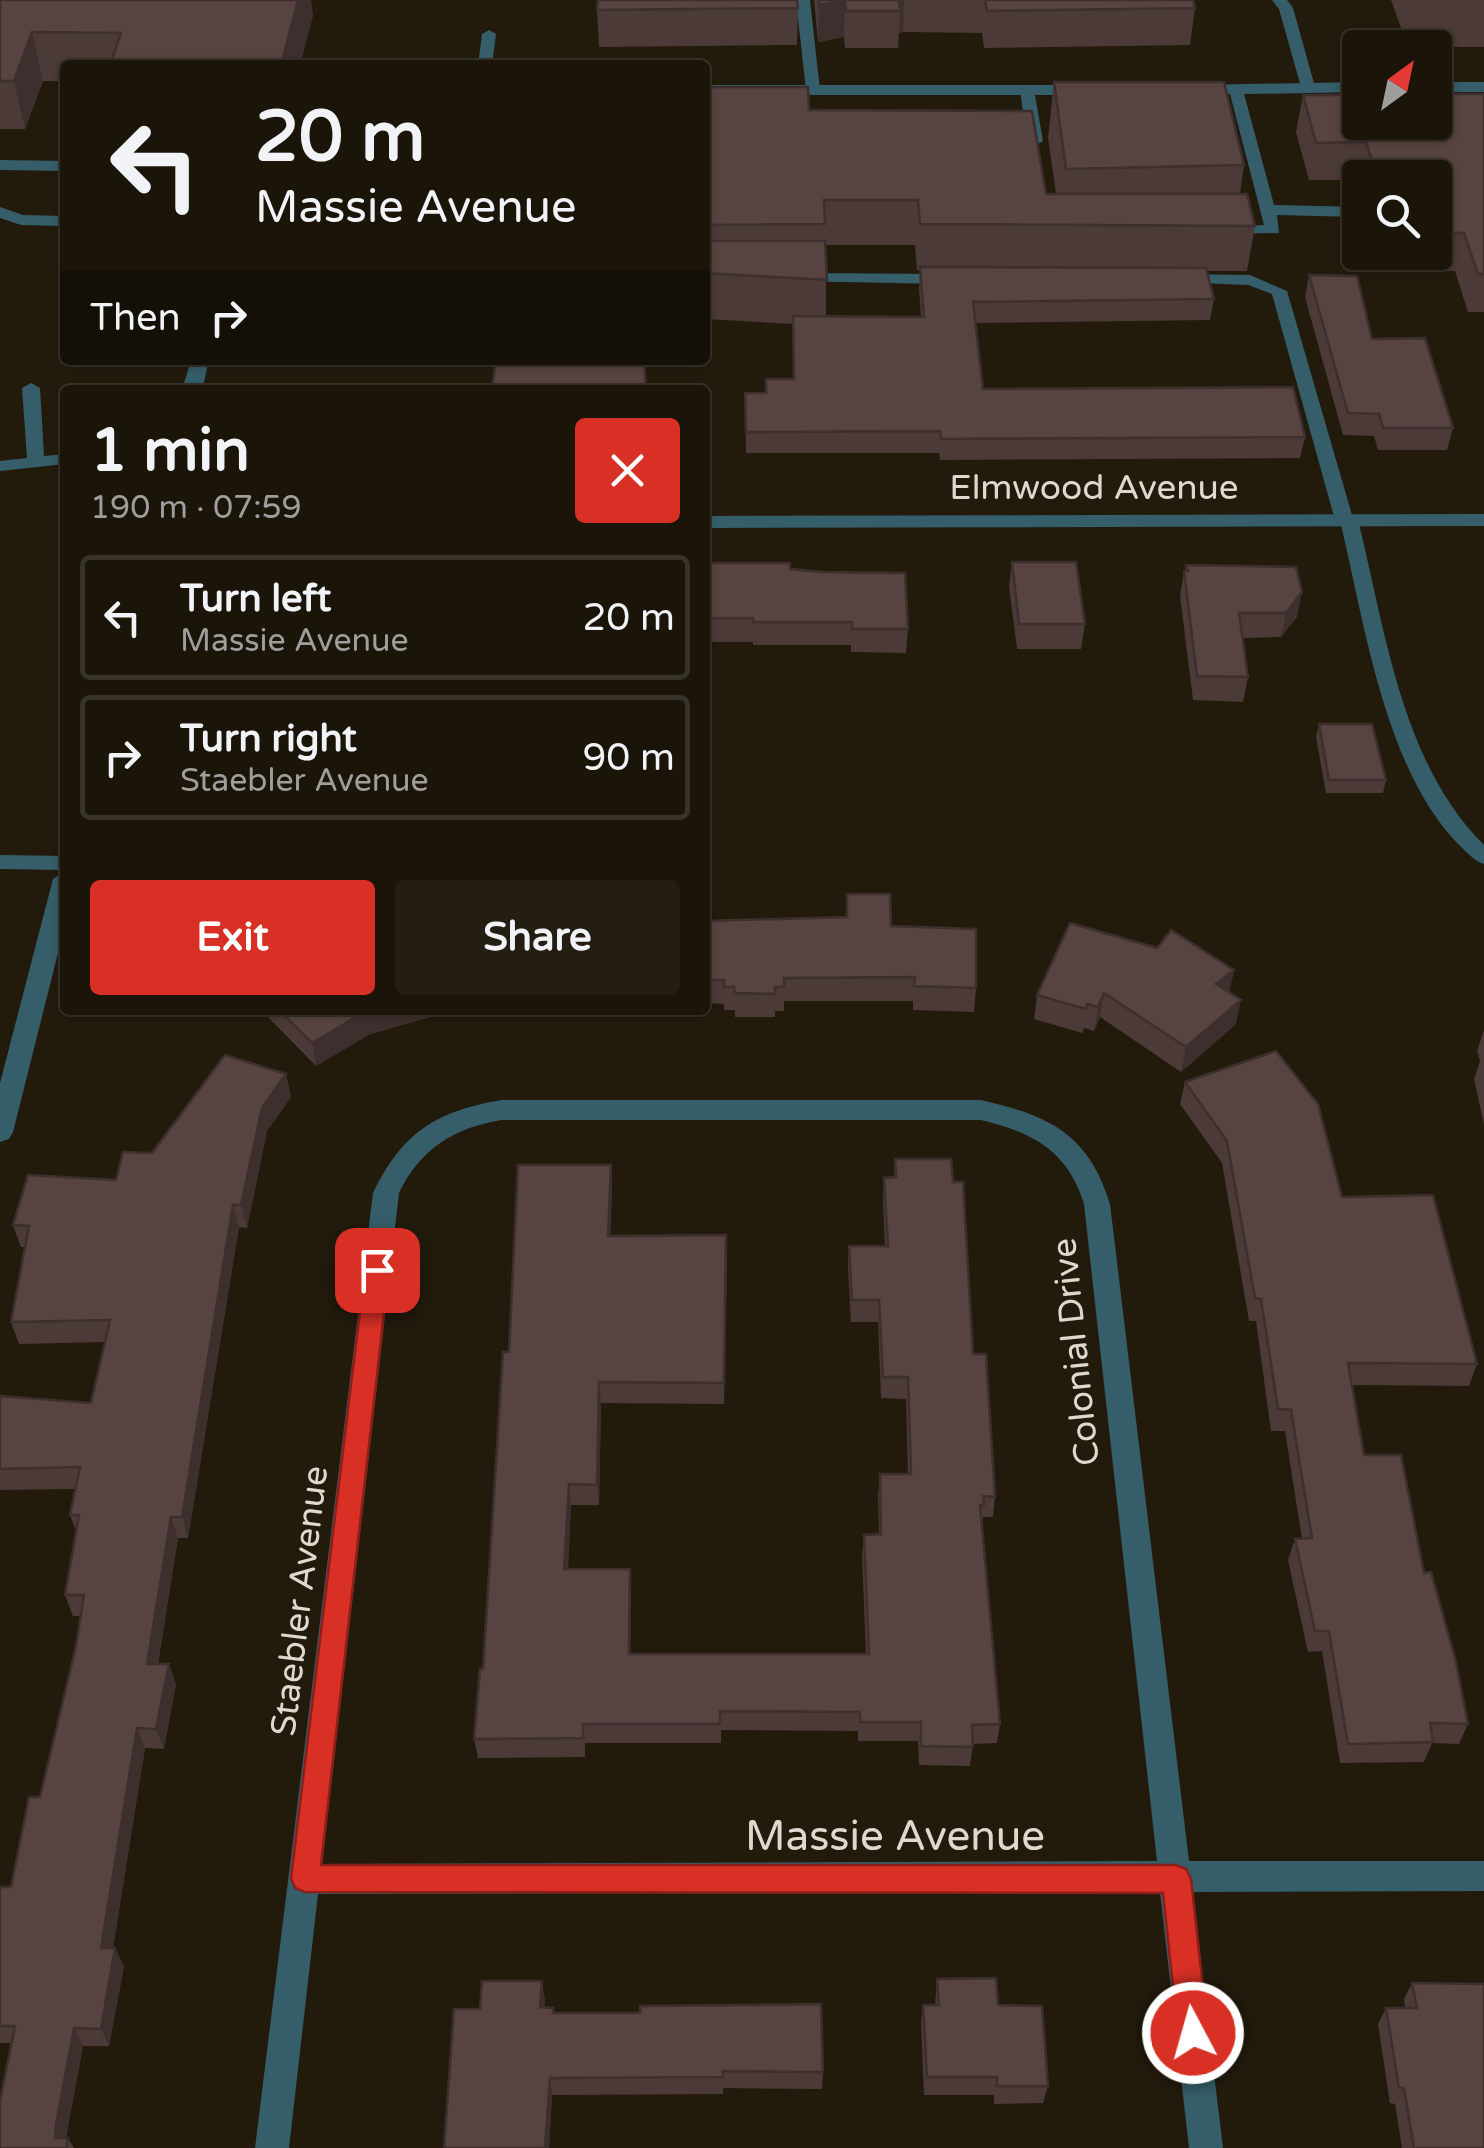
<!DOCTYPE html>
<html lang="en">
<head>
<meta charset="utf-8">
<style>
	body { margin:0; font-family:"Varela Round",sans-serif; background:#231d12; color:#f1f3f6; height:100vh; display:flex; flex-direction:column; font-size:38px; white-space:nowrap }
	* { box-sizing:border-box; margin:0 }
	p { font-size:32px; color:#9f9e9c }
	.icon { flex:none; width:55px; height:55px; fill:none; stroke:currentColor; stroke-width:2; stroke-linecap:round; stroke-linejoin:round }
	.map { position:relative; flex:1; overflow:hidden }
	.drawer { position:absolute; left:60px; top:385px; width:650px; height:630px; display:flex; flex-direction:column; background:#1a1409; border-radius:10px; box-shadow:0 2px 8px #0004,0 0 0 2px #38332a }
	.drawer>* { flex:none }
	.banner { position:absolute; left:60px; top:60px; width:650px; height:305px; border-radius:10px; box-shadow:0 2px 8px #0004,0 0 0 2px #38332a; background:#1a1409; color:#f1f3f6; overflow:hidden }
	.needle { width:65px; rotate:33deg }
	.fabs { position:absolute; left:1342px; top:30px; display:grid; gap:20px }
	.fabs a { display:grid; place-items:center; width:110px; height:110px; border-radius:10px; background:#1a1409; box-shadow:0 2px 8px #0004,0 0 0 2px #38332a; font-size:50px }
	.pin { position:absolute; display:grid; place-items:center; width:85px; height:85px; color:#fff; margin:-42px; border-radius:20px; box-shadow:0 5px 15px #0006 }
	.me { position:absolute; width:110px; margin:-55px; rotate:354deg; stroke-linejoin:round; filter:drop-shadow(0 0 8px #0008) }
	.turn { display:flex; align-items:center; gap:35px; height:210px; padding:0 30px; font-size:45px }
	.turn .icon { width:130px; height:130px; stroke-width:2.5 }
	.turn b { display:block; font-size:70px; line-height:85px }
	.then { display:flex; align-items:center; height:95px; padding:0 30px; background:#0003; gap:20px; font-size:38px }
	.round { display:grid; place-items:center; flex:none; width:105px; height:105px; border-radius:10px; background:#231d12 }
	.overview { display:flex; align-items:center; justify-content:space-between; height:170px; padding:0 30px }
	h1 { font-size:60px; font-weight:800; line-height:75px }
	.button { display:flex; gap:20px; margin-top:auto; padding:20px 30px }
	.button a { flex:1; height:115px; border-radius:10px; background:#d93025; color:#fff; font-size:40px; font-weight:800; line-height:115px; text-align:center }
	.button a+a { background:#231d12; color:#f1f3f6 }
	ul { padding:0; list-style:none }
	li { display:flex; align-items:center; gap:30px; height:125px; margin:0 20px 15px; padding:0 10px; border:5px solid #38332a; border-radius:10px }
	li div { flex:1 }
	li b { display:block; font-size:38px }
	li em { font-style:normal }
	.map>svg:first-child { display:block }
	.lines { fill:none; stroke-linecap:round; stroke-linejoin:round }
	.service { fill:#355e6a; fill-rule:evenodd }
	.minor { fill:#355e6a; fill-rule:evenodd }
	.wall { fill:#4b3a37; fill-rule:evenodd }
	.shaded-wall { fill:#3d2f2d }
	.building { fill:#574340; stroke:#3d2f2d; stroke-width:2.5 }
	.route { fill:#d93025; stroke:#8d1f18; stroke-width:2.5 }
	.labels { text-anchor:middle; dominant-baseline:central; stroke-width:10; stroke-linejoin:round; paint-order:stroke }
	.street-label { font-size:35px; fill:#ddd9cf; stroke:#221b0c }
	.near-street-label { font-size:42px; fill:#ddd9cf; stroke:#221b0c }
</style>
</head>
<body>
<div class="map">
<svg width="1484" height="2148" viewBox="0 0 1484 2148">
	<rect width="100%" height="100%" fill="#221b0c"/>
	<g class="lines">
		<!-- service -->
		<path class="service" d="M796,0h14l10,90 -7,4 -7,-4z
			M1272,0h15l6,8 22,79 -2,3 -12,-3 -22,-78z
			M489,30l7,4 -4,31h-14l4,-31z
			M1027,86l7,4 9,51 -8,5 -8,-5 -7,-51z
			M1236,86l7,4 31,115 86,2v10l-83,-2 2,18 -62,1v-6l6,-2 41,-1 -35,-135z
			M0,207l23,8 42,1v10l-44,-1 -21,-7z
			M798,273l148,1 8,5 -8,5 -154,-3 -2,-3z
			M1178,274l72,1 37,16 65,224 6,5c27,108 43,243 126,325v19c-10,-3 -16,-11 -24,-18 -75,-75 -95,-221 -119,-321l-6,-5 -63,-226 -24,-9 -76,-3 -2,-3z
			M31,383l9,5 4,68 21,-2v10l-65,7v-10l27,-3 -5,-70z
			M0,855l65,1v14l-65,-1z"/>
		<!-- minor -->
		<path class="minor" d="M1360,82v10l-165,3 -8,-5 8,-5z
			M1435,82h49v10h-49z
			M705,85h380l8,5 -8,5h-380z
			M0,160l65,1v10l-65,-1z
			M191,360h18l-7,30h-20z
			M1484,514v12l-779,2v-12z
			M65,871v54l-52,207 -4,7 -9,3v-59l53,-204z
			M501,1100h480c68,16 107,33 129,104l79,657h295v30l-292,1 31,256h-34l-29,-256 -842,2 -29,254h-34l118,-955c30,-61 62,-81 128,-93zM501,1120h480c51,12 87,31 103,84l73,657 -835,3 77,-671c21,-44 55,-65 102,-73z"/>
	</g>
	<!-- wall -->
	<path class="wall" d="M0,0l313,15 -13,50h-235v16h-22l-18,48h-25z
		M814,0h379l2,8 -5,37 -206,3 -2,-15 -79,-1 -4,1 -1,15h-53l-1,-11 -26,5z
		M1391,0h93v47h-76z
		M798,8l-1,37 -198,2 -2,-37z
		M1054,82l190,83 -4,29 15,32 -8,45h-40l7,28 -4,21 -235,3 8,66 322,48 -5,21 -360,2 -1,-7h-193l-1,-60h21l27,-14v-55l-88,-5v-232l104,23 237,84h10l-8,-56zM826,245h89l2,25h3l-1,18 2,29 -95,-1z
		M1484,94v218h-16l-13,-41h-68l-6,-19h54v-74h-75v6l-1,-4h-50l-13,-48 7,-37z
		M1309,275l63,64 81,89 -6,22h-69l-4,-14 -31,-1 -38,-138z
		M1012,562l73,62 -4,25h-64l-8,-63z
		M705,563l85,6 118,60 -2,24 -55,-1v-7h-98v-3h-48z
		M1186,565l111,52 -16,20 -39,1 6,39 -5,25 -50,-2 -13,-104 4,-25h1z
		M1319,724l67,56 -3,13h-57l-10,-56z
		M847,894l129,94 -2,24 -61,-2v-9h-129v10h-9v6h-40v-7h-11v-6l-19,-1v-82l141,-4z
		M1234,970l-5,22 7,32 -55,48 -81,-55 -6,14 -10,-3 -2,5 -48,-14 3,-24z
		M261,1010h284l-97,2 -78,22 -54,32z
		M1484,1030v95l-10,-46 6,-18 -3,-10z
		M286,1074l5,23 -24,34 -20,97 -8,-1 -51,311h-10l-20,126 18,20 -12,65 -19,-1 -32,200 11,18 -15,80h-26l-17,92h2l6,10h-74l12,-105h-12v-156h11l29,-90 36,-151 5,-30h-8l-8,-21 11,-64 -6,-16 5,-26 -75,1v-94l91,7 14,-61 -86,2 -8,-22 14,-75h-4l-8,-22 103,-45 36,-27z
		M1185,1082l157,115 135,167 -8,22 -117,-1 12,70 60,118 44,151 -9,20 -27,-1 -8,19 -84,1 -18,-112 -14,1 -20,-92 7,-21h7l-17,-108h-14l-15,-110h-7l-27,-158 -42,-59z
		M895,1159l58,23 20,172 22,143 -2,20h-10l-1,8 18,199 -3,19 -24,1 -3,22 -51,-1 -1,-24h-60v-10l-137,-1v13h-136v14l-107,1 -4,-19 9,-70 26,-317 103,-165 -2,49 117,21 -3,147 -123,-1 -2,102h-28l-3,64h62v85h236l-4,-99 2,-20 15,-1 -1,-39 2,-21h28l-2,-75 -25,-1 -3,-76h-27l-3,-54 1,-22h36l-2,-46 1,-22 10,-1z
		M937,1979l61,26 50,81 -5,17 -49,1v-9h-70l-3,-72 2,-18h12z
		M1412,1983l72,165h-82l-7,-44 -5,-1 -12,-79 8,-16h19l-1,-9z
		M545,1999l-1,8 10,6 269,59 -1,17 -99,-1v6l-171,1 -3,53h-105l36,-139z"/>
	<!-- shaded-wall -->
	<path class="shaded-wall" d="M298,0h13l2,15 -13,50h-19z
		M845,0l-1,37 -26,5 1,-37z
		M899,0h5l-1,32 -4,1 1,-22z
		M32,32l11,49 -18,48 -11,-48z
		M1302,592l-5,25 -16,20 5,-24z
		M1234,970l-5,24 -13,-10z
		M1104,993l-4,24 -6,14 4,-24z
		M1241,1000l-5,24 -55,48 5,-25z
		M366,1010h82v2l-78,22 -54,32 -4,-23z
		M286,1074l5,23 -24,34 -20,97 -6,-23 21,-97z
		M611,1165l1,22 -2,71 -2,-22z
		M233,1205l6,22 -51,311 -6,-21z
		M599,1382l2,21 -2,102 -2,-20z
		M569,1484l2,21 -5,84 -2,-20z
		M171,1517l7,21 -24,146 -7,-20z
		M630,1569l1,20 -1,84 -1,-19z
		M169,1664l7,20 -12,65 -8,-20z
		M137,1728l8,20 -35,218 -9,-18z
		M115,1948l9,18 -15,80 -8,-17z
		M542,1981l3,18 -2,25 -3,-17z
		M74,2028l9,18 -18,95 -10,-3 1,-13z
		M550,2078l2,17 -3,53h-4z"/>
	<!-- building -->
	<path class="building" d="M0,0h298l-17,65h-171l11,-32 -89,-1 -18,49h-14z
		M598,0h199l1,8 -201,2z
		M819,0h80l1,11h-54l-1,-11 -26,5z
		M985,0h208l2,8 -208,3z
		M1054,82h170l20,83 -178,4z
		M705,87h103l1,23 223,1 14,83h201l8,32 -335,-2 -2,-24h-94l1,24 -120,1z
		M1435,94h49v180h-6l-14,-41h-29v-55h-57l-12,-36 -50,1 -13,-48h57v27h75z
		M705,241h120l2,39 -122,-7z
		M920,267l286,1 8,31 -241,3 10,87 310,-2 12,50 -364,2 -1,-8 -194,1 -1,-39h21v-14h28l-1,-63 131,1z
		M1309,275l48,1 15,63 53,-1 28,90h-70l-4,-14 -31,-1z
		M496,360h148l2,30h-392v-4l238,2z
		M1012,562h64l9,62h-66z
		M705,563h85v6l33,3 82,1 3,56h-56v-7h-99v-4h-48z
		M1186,565l110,2 6,25 -16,21h-47l9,64 -51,-1 -13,-105h4z
		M1319,724h53l14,56h-57z
		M847,894h43l1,32 85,3v59l-62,-2 1,-9 -131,1v9h-9v7l-40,-1 -1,-6h-10v-7h-19v-59l142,-4z
		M1070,923l87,25 14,-18 63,40 -18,14 25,16 -55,47 -82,-54 -6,14 -11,-3 -1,5 -49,-14z
		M279,1010h89l-56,33z
		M1276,1051l42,53 24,93 91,-2 44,169 -129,-1 16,92h37l23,118 7,-1 25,90 12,62 -38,-1 3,19 -85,2 -19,-113h-14l-20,-92 17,-1 -21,-128 -13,-1 -17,-110 -6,-1 -28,-157 -42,-59z
		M225,1055l61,19 -24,34 -21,97h-8l-51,312h-11l-24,147h22l-13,65 -19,-1 -36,220h14l-14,81 -27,-1 -18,97 -1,13h13l-2,10h-66v-47l15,-75h-15v-139h11l18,-90h11l36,-151 8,-51h-19l14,-80h-9l10,-48 -80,2v-73l91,7 19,-83 -99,2 18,-96 -16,-1 15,-50 88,5 7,-28 29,1z
		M895,1159h56l2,23h10l10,172h13l9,143 -12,-1 1,9h-4l20,219 -28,1 1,22 -52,-1v-24h-61v-10l-140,-1v13h-137v14l-109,1 6,-70h3l20,-317h6l9,-187h93l-3,71 118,-1 -2,148 -125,-1 -2,103 -28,-1 -5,85h66l-1,85h240l-5,-119 17,-1 -1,-60h31l-3,-97h-25l-4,-77h-27l-3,-54h39l-4,-68 12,-1z
		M996,1978l2,27 44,1 6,80h-51v-9h-70l-4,-72h16l-2,-26z
		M482,1981h60l-2,26 13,1v5h87v-7l181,-2 2,68 -100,-1v6l-173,1 -5,70h-101l10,-139h26z
		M1412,1983l72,1v164h-70l-10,-60h-5l-13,-80h31z"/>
	<!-- route -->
	<path class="route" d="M377,1260l9,3 3,7 -68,595h855l10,4 5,10 17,154 -4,10 -11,5 -11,-5 -4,-10 -15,-140 -858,-1 -10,-4 -4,-10 74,-608 4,-7z"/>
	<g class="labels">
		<!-- street labels -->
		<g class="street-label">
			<text x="1094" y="488">Elmwood Avenue</text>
			<text transform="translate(1076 1352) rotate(-96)">Colonial Drive</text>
			<text transform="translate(300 1601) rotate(-83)">Staebler Avenue</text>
		</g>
		<!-- near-street labels -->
		<g class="near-street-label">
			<text x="895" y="1836">Massie Avenue</text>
		</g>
	</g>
</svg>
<div class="fabs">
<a><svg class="needle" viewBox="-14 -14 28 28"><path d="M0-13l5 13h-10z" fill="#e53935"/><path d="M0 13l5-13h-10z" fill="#9f9e9c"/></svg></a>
<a><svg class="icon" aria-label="search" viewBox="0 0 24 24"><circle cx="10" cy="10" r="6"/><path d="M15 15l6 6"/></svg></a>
</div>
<div class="pin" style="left:377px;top:1270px;background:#d93025"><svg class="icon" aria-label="arrive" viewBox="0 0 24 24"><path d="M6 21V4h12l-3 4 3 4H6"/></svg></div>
<svg class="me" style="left:1193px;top:2033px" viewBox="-20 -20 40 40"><circle r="17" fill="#d93025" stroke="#fff" stroke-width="3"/><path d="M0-11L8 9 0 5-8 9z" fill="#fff"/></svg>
<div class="banner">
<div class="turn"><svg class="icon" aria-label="left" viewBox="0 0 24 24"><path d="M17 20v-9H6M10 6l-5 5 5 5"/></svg><div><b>20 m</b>Massie Avenue</div></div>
<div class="then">Then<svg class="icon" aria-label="right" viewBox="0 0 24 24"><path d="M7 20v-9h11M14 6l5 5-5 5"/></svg></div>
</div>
<section class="drawer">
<div class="overview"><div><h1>1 min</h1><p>190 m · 07:59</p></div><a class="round" style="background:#d93025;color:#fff"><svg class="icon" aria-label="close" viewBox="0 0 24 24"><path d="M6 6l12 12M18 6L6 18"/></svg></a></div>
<ul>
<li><svg class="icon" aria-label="left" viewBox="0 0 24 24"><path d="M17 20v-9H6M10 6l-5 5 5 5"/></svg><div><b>Turn left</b><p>Massie Avenue</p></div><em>20 m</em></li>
<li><svg class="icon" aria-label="right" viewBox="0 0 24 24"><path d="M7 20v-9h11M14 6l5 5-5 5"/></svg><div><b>Turn right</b><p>Staebler Avenue</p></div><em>90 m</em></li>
</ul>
<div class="button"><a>Exit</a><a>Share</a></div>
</section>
</div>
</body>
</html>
